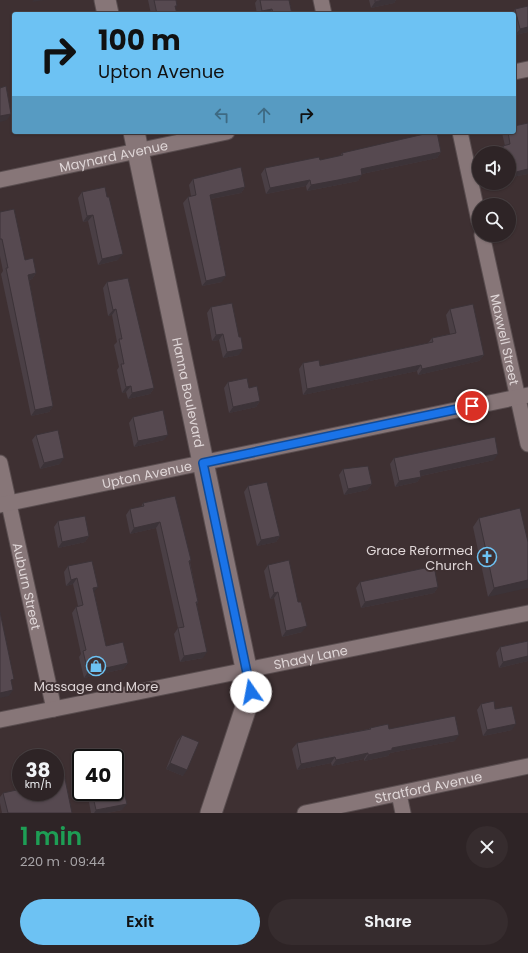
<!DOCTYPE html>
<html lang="en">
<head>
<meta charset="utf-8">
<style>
	body { margin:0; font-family:Poppins,sans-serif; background:#362c2e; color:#f1f3f6; height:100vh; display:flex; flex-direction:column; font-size:15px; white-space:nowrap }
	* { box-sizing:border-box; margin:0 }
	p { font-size:13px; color:#a7a4a7 }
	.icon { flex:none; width:22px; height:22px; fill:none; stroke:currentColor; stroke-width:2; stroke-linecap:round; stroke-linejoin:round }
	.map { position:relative; height:813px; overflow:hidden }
	.side { display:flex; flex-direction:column; background:#2e2426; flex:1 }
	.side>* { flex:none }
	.guide { position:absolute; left:12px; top:12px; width:504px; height:122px; border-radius:4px; box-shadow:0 1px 3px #0004,0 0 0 1px #494143; background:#6dc2f3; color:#111; overflow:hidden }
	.controls { position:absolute; left:472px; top:146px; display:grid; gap:8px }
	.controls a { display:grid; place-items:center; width:44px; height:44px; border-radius:50%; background:#2e2426; box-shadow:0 1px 3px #0004,0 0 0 1px #494143; font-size:20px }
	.speed { position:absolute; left:12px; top:749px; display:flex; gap:8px; font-size:20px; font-weight:700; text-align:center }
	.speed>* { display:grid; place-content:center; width:52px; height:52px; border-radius:50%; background:#2e2426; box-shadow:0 1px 3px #0004,0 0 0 1px #494143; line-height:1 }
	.speed small { font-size:10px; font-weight:400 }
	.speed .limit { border:2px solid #111; border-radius:6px; background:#fff; color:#111 }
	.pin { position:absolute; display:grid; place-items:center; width:34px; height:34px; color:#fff; margin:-17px; border:2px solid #fff; border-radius:50%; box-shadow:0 1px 4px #0007 }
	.me { position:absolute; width:44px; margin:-22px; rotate:348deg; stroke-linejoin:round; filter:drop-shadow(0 0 3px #0008) }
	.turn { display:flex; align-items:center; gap:14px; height:84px; padding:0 20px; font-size:18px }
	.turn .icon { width:52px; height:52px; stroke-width:2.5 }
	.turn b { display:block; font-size:28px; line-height:34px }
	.lanes { display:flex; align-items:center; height:38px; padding:0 20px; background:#0003; justify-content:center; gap:20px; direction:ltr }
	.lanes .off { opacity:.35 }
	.round { display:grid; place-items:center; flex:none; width:42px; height:42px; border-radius:21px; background:#362c2e }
	.head { display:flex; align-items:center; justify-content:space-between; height:68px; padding:0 20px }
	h1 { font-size:24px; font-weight:600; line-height:30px; color:#1e9e55 }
	.primary-button { display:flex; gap:8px; margin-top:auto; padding:8px 20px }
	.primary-button a { flex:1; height:46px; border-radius:24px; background:#6dc2f3; color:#111; font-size:16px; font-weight:600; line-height:46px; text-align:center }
	.primary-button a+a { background:#362c2e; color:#f1f3f6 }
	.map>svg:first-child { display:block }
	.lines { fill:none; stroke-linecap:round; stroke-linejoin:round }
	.street-casing { stroke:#594d4f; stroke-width:17 }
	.secondary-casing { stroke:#594d4f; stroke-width:23 }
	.street { stroke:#877678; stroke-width:15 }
	.secondary { stroke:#877678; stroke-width:21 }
	.wall { fill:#4a3f45 }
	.shaded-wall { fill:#3c3338 }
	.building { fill:#564950; stroke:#3c3338 }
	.route-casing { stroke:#114b97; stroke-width:10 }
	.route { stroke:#1a73e8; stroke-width:7 }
	.labels { text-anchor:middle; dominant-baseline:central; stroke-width:4; stroke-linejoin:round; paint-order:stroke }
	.street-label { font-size:13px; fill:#dfd6d7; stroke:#3e3032 }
	.poi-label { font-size:13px; fill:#dfd6d7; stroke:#3e3032; text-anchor:end }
</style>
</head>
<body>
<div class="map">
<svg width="528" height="813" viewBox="0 0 528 813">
	<rect width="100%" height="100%" fill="#3e3032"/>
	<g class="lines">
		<!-- street casing -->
		<g class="street-casing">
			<g id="street">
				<path d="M321,0l3,14"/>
				<path d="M514,72l14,-3"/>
				<path d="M460,132l19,89"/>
				<path id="s1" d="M0,180l227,-48"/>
				<path id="s2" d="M482,235l46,209"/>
				<path id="s3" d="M0,463l54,246"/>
				<path id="s4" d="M0,505l528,-110"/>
				<path id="s5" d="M0,720l528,-107"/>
				<path d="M399,794l4,19"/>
				<path id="s6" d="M305,813l223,-47"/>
			</g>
		</g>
		<!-- secondary casing -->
		<g class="secondary-casing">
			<g id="secondary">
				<path d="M105,0l3,14"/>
				<path id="s7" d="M134,132l117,560 -40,121"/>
			</g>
		</g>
		<!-- street -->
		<use href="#street" class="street"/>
		<!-- secondary -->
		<use href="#secondary" class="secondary"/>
	</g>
	<!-- wall -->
	<path class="wall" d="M148,0h28l-1,8 2,6h-26z
		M257,0h32l3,14h-35l-2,-11z
		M369,0h27l-2,3 -23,5z
		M515,9l13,23 -13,3 -1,-6v-15h-2z
		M528,123v51l-16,3 -3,-12v-12h-10v-1l4,-6h2l-3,-13 1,-1h11z
		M441,152l-4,6 -75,16 -4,7 -51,10 -1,-5 -40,8 -5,-20 4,-6 55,-8 20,-4 2,-3z
		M193,179l52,8 -4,6 -30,6 11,83 -20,4 -19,-83 5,-6 3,-1 -2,-11z
		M82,192l36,68 -20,5 -10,-44 -5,1 -5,-24z
		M0,212l25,48 11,13 -4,6 -3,1 24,126 -4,6 -18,4 -30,-142 2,-3 -3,-15z
		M107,282l47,106 -4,6 -22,5 -2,-7 -4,1 -5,-23 2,-3 -5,-22 3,-3 -5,-27 -4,1 -5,-28z
		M211,307l28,48 -16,3 -4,-18 -7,1 -5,-28z
		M450,309l34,46 -5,6 -61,14 -1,-4 -114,24 -4,-26 4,-6 17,3 108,-23 4,-5 18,-4 -4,-19z
		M228,382l21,6 11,13 -4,6 -27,6 -5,-25z
		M133,417l31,23 -30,7 -5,-24z
		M36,435l24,29 -20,5 -8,-29z
		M394,458l100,2 -73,16v1l-4,5 -22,5 -5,-23z
		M343,469l29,15 -5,6 -23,5 -5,-20z
		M248,486l32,50 -4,6 -19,4 -13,-54z
		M175,496l16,64 -1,2 8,40 -1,2 6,54 -23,4 -6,-28 4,-6 -22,-100 -26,6 -4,-19 4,-6 11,-2 2,-4z
		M479,518l49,24 -40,55 -15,-70z
		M58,521l31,15 -4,6 -27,6 -4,-21z
		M268,565l30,37 4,30 -20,5 -8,-39 -4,1 -6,-28z
		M68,566l26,26 12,54 22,17 -5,6 -39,9 -5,-21 2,-3 -9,-41 4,-6 2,-1 -5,-22 -7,2 -2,-14z
		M360,582l78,5 -4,6 -73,15 -5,-20z
		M528,641v20l-29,7 -3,-15 4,-6z
		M481,704l14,5 17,21 -29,6 -6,-26z
		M370,728l19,1 66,12 -65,12 -2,3 -24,5v-2l-32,7 -1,-3 -34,7 -5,-21 5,-6 72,-14z
		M182,735l1,41 -17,-7 11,-28z
		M21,792l51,21h-70l-2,-10v-6l3,-4z
		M91,792h24l7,18 -15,3h-16l-3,-16z"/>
	<!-- shaded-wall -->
	<path class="shaded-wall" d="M34,0h10l-12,2z
		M383,0h13l-2,3 -23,5 4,-6z
		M272,9l-4,5h-8l2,-3z
		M528,27v5l-13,3 5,-6z
		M11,114l-4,6 -7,2v-6z
		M441,152l-4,6 -80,17 4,-6z
		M509,159h4l-4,6z
		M528,169v5l-16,3 4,-5z
		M362,175l-4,6 -51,10 4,-6z
		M310,180l-4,6 -40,8 4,-6z
		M245,187l-4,6 -35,7 4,-5z
		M93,215l-5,6 -5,1 4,-6z
		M123,254l-5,6 -20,5 4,-6z
		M36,273l-4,6 -8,2 4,-6z
		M226,276l-4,6 -20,4 4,-5z
		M116,309l-4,6 -4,1 5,-6z
		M223,334l-4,6 -7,1 4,-6z
		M243,349l-4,6 -16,3 4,-6z
		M484,355l-5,6 -61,14 4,-6z
		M421,365l-4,6 -114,24 4,-6z
		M131,386l-5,6 -4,1 4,-6z
		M154,388l-4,6 -22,5 4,-6z
		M260,401l-4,6 -27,6 4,-6z
		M53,406l-4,6 -18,4 4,-6z
		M168,435l-4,5 -30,7 4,-6z
		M498,454l-4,6 -78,17 4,-6z
		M64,458l-4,6 -20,5 4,-6z
		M421,477l-4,5 -22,5 4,-6z
		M372,484l-5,6 -23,5 4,-6z
		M160,522l-4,6 -26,6 4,-6z
		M89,536l-4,6 -27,6 4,-6z
		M280,536l-4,6 -19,4 4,-6z
		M77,578l-4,6 -7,2 5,-6z
		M528,580v8l-40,9 6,-9z
		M98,587l-5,6v-5z
		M438,587l-4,6 -73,15 4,-6z
		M278,592l-4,6 -4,1 4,-6z
		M307,626l-5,6 -20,5 4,-6z
		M207,652l-4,6 -23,4 4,-6z
		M528,656v5l-29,7 4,-6z
		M128,663l-5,6 -39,9 4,-6z
		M13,690l-4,6 -9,2v-5z
		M516,724l-4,6 -29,6 4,-6z
		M459,735l-4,6 -65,12 -2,3 -24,5 4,-6 24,-7z
		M368,753l-4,6 -32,7 4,-6z
		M335,757l-4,6 -34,7 4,-6z
		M170,763l17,7 -4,6 -17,-7z
		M127,804l-5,6 -15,3h-13l2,-3z"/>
	<!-- building -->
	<path class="building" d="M154,0h22l1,6h-2l2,8h-20z
		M260,0h29l3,14h-19l-1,-5 -10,2z
		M375,0h8l-8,2z
		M528,6v21l-8,2 -5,-20z
		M6,86l5,28 -11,2v-28z
		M528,123v46l-12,3 -3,-13h-4v-6h-4l-2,-7 7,-2 -2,-12h6v-6z
		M433,132h4l4,20 -80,17 1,6 -24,5 -27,5 -1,-5 -40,8 -5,-20 54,-11 1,3 23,-5 -1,-2z
		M241,167l4,20 -35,8 16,81 -20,5 -18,-84 8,-2 -3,-16z
		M105,187l2,10h2l14,57 -21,5 -9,-44 -6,1 -5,-24z
		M14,209l11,51 8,-2 3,15 -8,2 25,131 -18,4 -29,-142h2l-6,-29h-2v-27z
		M128,278l26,110 -22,5 -1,-7 -5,1 -5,-23h3l-5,-25h3l-6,-30 -3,1 -6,-28z
		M232,303l7,34h2l2,12 -16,3 -4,-18 -7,1 -5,-28z
		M473,304l11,51 -62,14 -1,-4 -114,24 -4,-26 16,-3 1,6 113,-24 -1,-4 24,-5 -6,-24z
		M247,378l2,10 8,-2 3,15 -27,6 -5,-25z
		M163,410l5,25 -30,6 -5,-24z
		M58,430l6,28 -20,5 -8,-28z
		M495,437l3,17 -78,17 1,6 -22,4 -5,-23z
		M368,466l4,18 -24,5 -5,-20z
		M267,482l13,54 -19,4 -13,-54z
		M175,496l16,64 -2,1 9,41h-2l11,50 -23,4 -6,-28 6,-1 -24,-105 -26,6 -4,-19 14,-3 -1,-3z
		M520,508l8,34v38l-34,8 -15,-70z
		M85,516l4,20 -27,6 -4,-21z
		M289,560l9,42h3l6,24 -21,5 -8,-39 -4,1 -6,-28z
		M92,561l6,26 -5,1 13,58 17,-4 5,21 -40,9 -5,-21 3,-1 -10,-43 7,-2 -6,-27 -6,2 -3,-14z
		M434,566l4,21 -73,15 -5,-20z
		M0,612l14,67 -3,1 2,10 -13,3z
		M528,641v15l-25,6 -3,-15z
		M494,701l1,8 17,-3 4,18 -29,6 -6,-26z
		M455,716l4,19 -67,13v2l-24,5v-2l-32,7 -1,-3 -34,7 -4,-21 74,-14 -1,-1 18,-4 1,5z
		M182,735l17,7 -12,28 -17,-7z
		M64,774l8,39h-64l-5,-20 18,-4v3h34v-16z
		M122,784l5,20 -31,6 -4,-18h23v-6z"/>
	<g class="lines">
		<!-- route casing -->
		<g class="route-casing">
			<path id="route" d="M251,692l-48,-229 269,-57"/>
		</g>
		<!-- route -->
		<use href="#route" class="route"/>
	</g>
	<!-- icons -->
	<defs>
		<g id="church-ring" transform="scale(1)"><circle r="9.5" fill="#3e3032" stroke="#6dc2f3" stroke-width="1.5"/><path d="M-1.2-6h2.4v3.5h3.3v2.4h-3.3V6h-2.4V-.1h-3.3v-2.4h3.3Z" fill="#6dc2f3"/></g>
		<g id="shop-ring" transform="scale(1)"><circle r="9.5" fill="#3e3032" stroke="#6dc2f3" stroke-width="1.5"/><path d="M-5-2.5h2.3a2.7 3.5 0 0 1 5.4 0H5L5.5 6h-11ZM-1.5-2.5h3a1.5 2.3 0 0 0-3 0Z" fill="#6dc2f3"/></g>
	</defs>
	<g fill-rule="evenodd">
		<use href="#church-ring" x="487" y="557"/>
		<use href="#shop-ring" x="96" y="666"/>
	</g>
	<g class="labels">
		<!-- street labels -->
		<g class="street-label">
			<text stroke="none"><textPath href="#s1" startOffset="116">Maynard Avenue</textPath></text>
			<text stroke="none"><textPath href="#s2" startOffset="107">Maxwell Street</textPath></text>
			<text stroke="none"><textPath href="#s7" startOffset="266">Hanna Boulevard</textPath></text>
			<text stroke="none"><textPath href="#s4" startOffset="150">Upton Avenue</textPath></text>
			<text stroke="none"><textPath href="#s3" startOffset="126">Auburn Street</textPath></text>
			<text stroke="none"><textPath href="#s5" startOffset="317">Shady Lane</textPath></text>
			<text stroke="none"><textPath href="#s6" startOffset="126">Stratford Avenue</textPath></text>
		</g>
		<!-- poi labels -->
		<g class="poi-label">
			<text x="473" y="550">Grace Reformed<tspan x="473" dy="15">Church</tspan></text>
			<text x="96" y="686" text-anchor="middle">Massage and More</text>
		</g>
	</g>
</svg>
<div class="controls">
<a><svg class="icon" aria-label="sound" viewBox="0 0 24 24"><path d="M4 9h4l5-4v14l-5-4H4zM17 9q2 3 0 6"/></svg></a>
<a><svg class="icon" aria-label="search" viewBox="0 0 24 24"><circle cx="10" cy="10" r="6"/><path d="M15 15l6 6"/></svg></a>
</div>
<div class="speed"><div>38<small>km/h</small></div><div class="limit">40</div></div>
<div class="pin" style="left:472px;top:406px;background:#d93025"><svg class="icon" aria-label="arrive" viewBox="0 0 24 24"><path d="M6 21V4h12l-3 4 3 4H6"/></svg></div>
<svg class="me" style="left:251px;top:692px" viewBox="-20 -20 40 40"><circle r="19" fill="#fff"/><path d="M0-13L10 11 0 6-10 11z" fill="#1a73e8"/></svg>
<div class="guide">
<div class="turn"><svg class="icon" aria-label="right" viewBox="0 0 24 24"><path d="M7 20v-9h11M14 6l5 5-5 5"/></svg><div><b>100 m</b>Upton Avenue</div></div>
<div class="lanes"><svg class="icon off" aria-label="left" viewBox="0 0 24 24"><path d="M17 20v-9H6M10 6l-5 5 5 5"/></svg><svg class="icon off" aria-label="ahead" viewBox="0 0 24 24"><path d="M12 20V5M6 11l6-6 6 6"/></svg><svg class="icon" aria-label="right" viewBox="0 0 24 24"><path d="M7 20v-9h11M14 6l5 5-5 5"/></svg></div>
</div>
</div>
<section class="side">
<div class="head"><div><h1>1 min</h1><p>220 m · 09:44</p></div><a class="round"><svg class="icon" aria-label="close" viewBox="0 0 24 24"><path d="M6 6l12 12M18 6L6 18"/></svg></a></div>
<div class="primary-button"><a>Exit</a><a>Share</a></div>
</section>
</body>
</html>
